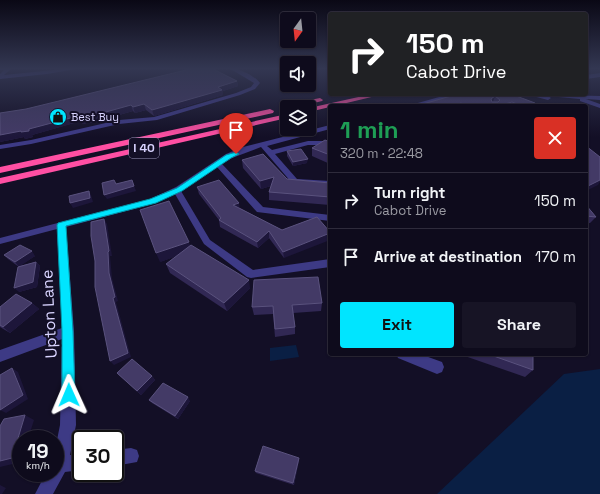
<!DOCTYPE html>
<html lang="en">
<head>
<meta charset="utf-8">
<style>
	body { margin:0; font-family:"Space Grotesk",sans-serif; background:#171425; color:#f1f3f6; height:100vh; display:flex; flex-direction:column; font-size:15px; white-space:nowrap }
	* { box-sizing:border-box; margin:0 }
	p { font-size:13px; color:#9b9ba3 }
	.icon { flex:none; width:22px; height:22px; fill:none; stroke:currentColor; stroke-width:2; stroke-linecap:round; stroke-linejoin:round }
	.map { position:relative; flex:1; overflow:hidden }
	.drawer { position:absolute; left:328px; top:104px; width:260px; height:252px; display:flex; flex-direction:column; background:#0e0b1c; border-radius:4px; box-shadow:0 1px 3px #0004,0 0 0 1px #2e2b3b }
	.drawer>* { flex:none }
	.hud { position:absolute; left:328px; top:12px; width:260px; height:84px; border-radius:4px; box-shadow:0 1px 3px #0004,0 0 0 1px #2e2b3b; background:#202124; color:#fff; overflow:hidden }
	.needle { width:26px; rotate:195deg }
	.controls { position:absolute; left:280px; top:12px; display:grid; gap:8px }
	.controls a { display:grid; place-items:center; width:36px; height:36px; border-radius:4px; background:#0e0b1c; box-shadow:0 1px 3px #0004,0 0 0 1px #2e2b3b; font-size:20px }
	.speed { position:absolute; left:12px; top:430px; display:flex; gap:8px; font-size:20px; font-weight:700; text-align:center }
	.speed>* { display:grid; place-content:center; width:52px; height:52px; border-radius:50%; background:#0e0b1c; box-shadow:0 1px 3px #0004,0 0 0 1px #2e2b3b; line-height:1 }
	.speed small { font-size:10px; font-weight:400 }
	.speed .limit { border:2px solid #111; border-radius:6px; background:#fff; color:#111 }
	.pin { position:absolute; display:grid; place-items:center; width:34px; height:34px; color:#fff; margin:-41px -17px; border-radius:50% 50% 50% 0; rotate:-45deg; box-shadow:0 0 4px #0007 }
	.pin .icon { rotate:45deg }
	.me { position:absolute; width:44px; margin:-22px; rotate:359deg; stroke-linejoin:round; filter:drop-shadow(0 0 3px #0008) }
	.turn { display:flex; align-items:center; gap:14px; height:84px; padding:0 12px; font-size:18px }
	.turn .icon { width:52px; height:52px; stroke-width:2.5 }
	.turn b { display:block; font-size:28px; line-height:34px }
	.round { display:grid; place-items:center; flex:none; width:42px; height:42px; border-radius:4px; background:#171425 }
	.overview { display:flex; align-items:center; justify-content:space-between; height:68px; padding:0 12px }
	h1 { font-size:24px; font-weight:600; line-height:30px; color:#1e9e55 }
	.action { display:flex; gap:8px; margin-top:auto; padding:8px 12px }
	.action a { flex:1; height:46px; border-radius:4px; background:#00e5ff; color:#111; font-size:16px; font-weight:600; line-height:46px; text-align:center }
	.action a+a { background:#171425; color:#f1f3f6 }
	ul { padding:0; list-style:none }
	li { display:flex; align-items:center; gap:12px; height:56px; padding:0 12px; border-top:1px solid #2e2b3b }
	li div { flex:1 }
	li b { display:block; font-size:15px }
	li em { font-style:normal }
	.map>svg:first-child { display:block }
	.water { fill:#0a1f44 }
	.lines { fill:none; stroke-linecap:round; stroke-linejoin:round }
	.minor { fill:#3d3a85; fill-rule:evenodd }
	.highway { fill:#ff4fa3; fill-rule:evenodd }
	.wall { fill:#312854 }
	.shaded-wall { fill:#1d163a }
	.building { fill:#433a66; stroke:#5a527e; fill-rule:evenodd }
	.route { fill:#00e5ff; stroke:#0095a6 }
	.labels { text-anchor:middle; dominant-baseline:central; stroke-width:4; stroke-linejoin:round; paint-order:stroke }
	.far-poi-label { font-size:11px; fill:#d9d4ff; stroke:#130f26; text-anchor:start }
	.shield { fill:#130f26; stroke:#9e99be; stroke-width:1 }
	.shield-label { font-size:12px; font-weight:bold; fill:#d9d4ff }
	.near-street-label { font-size:16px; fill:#d9d4ff; stroke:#130f26 }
</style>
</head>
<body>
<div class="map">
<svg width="600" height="494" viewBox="0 0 600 494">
	<rect width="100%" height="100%" fill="#130f26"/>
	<!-- water -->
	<path class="water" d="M296,345l3,12 -29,4v-13z
		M600,369v125h-163l127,-120z"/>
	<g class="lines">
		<!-- minor -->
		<path class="minor" d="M0,68h12l-8,7 69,-7h9l-35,6 -47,5v-5l4,-4h-4z
			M229,68c9,0 25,7 31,15l-5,6 -15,6 -83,25 -38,4 -88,20 -31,5v-4l31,-5 88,-20 35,-3 82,-24 15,-6 3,-4z
			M600,73v4l-14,2v-4z
			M450,94h10l-43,12h-10z
			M525,94l75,2v4l-14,-1 14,5v4l-20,-7v-2l-32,-3 3,2 -3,2z
			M330,125v4l-63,17 5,4 36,-9h22v4h-22l-33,9 22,25 33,2v4l-38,-2 -31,-36 -29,11 -10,6 41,43 67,8v6l-73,-9 -40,-45 -36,24 29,49 43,30 77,-11v8l-79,11 -4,-1 -43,-33 -29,-50 -19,9 -90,24 8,104 2,94 -6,30 11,-1v16l-16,2 -12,22h-18l11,-21h9v-23l5,-25 2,-86 -62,23v-12l62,-22 -5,-99 -57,15v-6l150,-39 26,-12 50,-33 17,-7z
			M396,354h24l22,8 2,5 -2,5 -5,2 -39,-16z
			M131,448l6,2 2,6 -2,6 -22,4v-16z"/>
		<!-- highway -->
		<path class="highway" d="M372,94h12l-75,18v-4z
			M320,98l3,2 -1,1 -24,6h-11v2l-3,-2 1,-2z
			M270,109l4,2 -1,2 -273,60v-6z
			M287,114v4l-287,66v-6z"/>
	</g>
	<!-- wall -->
	<path class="wall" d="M237,81l1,5 -15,5v4l-69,21 -8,-6 -11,3 -2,-2 -42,12 -1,-1 -7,2 -2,-3 -49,14 1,2 -8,2 -1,-2 -24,5v-29z
		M511,94l27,12h-122z
		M330,142v22l-18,-8v-8z
		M287,151l20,12 -14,3 -6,-10z
		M242,160l45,19 43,4v22l-61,-5v-8l2,-6 -10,3 -18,-21z
		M197,187l43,21 42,22 35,-13 -33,41 -15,-20 -11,10 -38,-21 -1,-7 -20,-26z
		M586,205l10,12 -6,6h-4z
		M190,245l60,43 -23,23 -57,-38 -4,-9 10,-8 -16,6z
		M4,255l31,1 -16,10 17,-4 4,4 -3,21 -18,5v-25l-11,-8z
		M32,303l7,6 -29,24 -10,-6v-20z
		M322,303l-1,8 -28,2 2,14v7l-20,3 -2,-23 -19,1 -2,-8z
		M459,354h74v16l-8,7z
		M117,373l35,3 3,4 -14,15z
		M149,400l41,1 -12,18 -26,-16z
		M299,458v2l-5,25 -38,-12 -1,-2z"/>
	<!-- shaded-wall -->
	<path class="shaded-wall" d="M48,68h13l-12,1z
		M237,81l1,5 -15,5v4l-69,21 -2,-6z
		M495,96l-2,6 -5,2 3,-5z
		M512,102l-2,4h-12z
		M461,103l-1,3h-8z
		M144,104l2,6 -11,3 -2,-6z
		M131,105l2,6 -42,12 -3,-6z
		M78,116l3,5 -49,14 1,2 -8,2 -1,-2 -24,5v-7l29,-6z
		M87,116l3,6 -7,2 -3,-6z
		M308,159l-1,4 -14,3v-4z
		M274,177v8l-13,4 -1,-8z
		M132,180l4,11 -29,8 -3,-4z
		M600,180v2l-2,3 -12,6v-4z
		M89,191l2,4 2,7 -20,6 -3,-5z
		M239,203l1,6 -7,-4z
		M104,219l3,5 5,32h-2l2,22 6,23 -2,1 15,55 -17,8 -4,-4 3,-63 -4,-25z
		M269,231v7l-11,10 -1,-6z
		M330,233v7l-46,18 -1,-6z
		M189,242l3,9 -32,11 -4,-9z
		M32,251l3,5 -16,11 -4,-5z
		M36,262l4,4 -3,21 -18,5 -5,-4z
		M249,280l1,8 -23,23 -3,-8z
		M32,303l7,6 -29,24 -7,-6z
		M12,368l6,4 10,27 -22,14 -6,-3z
		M152,376l3,4 -14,15 -4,-4z
		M188,397l2,4 -12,18 -3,-3z
		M25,415l9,5 -6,19h-7v23l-21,5v-9z
		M299,458v2l-5,25 -1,-2z
		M0,485l6,3 -4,6h-2z"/>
	<!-- building -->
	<path class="building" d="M194,68h17l26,13 -19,6 4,3 -70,20 -8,-6 -11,3 -2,-2 -43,12 -1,-1 -7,2 -2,-2 -49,13v2l-8,1v-1l-21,4v-22l26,-4z
		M458,94h53l24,9 3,3h-16l-10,-4 -14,4h-32l-5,-3 -9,3h-36zM495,96l5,4 -2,2h-6l-1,-3z
		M325,140l5,2v13l-18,-7z
		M586,146l14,11v23l-14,7z
		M301,149l7,10 -15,3 -6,-11z
		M263,154l24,25 43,4v14l-61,-5 5,-15 -14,4 -18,-21z
		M114,180l2,4 16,-4 2,6 -30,9 -2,-12z
		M219,180l20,23 -6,2 49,25 35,-13 13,15v1l-47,19 -14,-21 -12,11 -38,-22 2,-2 -24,-31z
		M89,191l1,7 -20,5 -1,-7z
		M169,201l20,41 -33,11 -16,-43z
		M586,205l10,12 -10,-1z
		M104,219l5,32 -1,1 1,21 6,24 -2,1 15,55 -18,8 -15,-74v-26l-4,-25v-14z
		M20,245l12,6 -17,11 -11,-7z
		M191,245l58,35 -25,23 -58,-39z
		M36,262l-3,20 -19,6 4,-21z
		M318,277l4,26 -30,2 3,22 -20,2 -2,-23 -21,1 2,-27z
		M16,294l16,9 -29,24 -3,-2v-18z
		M488,354h45v16z
		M132,359l20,17 -15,15 -20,-18z
		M12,368l11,27 -23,15v-35z
		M163,383l25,14 -13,19 -26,-16z
		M25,415l-13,43 -12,3v-35l4,-7z
		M263,446l36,12 -6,25 -38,-12z"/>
	<!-- sky -->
	<linearGradient id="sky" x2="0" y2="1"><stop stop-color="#0a0815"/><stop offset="0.5" stop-color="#333752"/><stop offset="1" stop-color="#333752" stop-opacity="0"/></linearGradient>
	<rect width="600" height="137" fill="url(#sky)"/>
	<!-- route -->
	<path class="route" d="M236,152l3,2 -8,4 -49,33 -26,12 -90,23 7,105 2,64 -2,4 -4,2 -5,-2 -2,-4v-64l-5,-106 1,-2 92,-24 27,-11 49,-33z"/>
	<!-- icons -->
	<defs>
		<g id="shop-disc" transform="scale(0.9)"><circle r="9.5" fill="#00e5ff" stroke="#130f26"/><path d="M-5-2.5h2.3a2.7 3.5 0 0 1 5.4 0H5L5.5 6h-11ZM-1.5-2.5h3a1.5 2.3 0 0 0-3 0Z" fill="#111"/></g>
	</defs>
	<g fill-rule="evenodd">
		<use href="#shop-disc" x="58" y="117"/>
	</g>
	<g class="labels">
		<!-- far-poi labels -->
		<g class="far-poi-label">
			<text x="71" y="117">Best Buy</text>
		</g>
		<!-- shield labels -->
		<rect class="shield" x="129" y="138" width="30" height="20" rx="3"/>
		<g class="shield-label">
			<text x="144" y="148">I 40</text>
		</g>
		<!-- near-street labels -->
		<g class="near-street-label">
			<text transform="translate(49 314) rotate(-93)">Upton Lane</text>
		</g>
	</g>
</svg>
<div class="controls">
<a><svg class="needle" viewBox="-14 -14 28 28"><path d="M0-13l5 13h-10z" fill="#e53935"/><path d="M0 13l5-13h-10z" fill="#9b9ba3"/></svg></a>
<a><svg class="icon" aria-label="sound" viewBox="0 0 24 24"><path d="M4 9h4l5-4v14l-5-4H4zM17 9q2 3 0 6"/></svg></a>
<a><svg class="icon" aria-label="layers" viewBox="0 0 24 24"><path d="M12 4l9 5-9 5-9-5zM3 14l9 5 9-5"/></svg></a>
</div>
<div class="speed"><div>19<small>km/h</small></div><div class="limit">30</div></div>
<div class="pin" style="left:236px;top:154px;background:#d93025"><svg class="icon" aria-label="arrive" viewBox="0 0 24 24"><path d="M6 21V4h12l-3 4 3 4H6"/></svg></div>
<svg class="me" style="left:69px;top:395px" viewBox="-20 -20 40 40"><path d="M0-17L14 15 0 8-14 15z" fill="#00e5ff" stroke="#fff" stroke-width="4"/></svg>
<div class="hud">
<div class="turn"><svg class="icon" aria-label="right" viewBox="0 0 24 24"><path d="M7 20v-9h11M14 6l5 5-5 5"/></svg><div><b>150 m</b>Cabot Drive</div></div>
</div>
<section class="drawer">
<div class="overview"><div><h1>1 min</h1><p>320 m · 22:48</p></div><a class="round" style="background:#d93025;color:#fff"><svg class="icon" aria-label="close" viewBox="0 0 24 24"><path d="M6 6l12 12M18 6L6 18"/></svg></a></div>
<ul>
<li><svg class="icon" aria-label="right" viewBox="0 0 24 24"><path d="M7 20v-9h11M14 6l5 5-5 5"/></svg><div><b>Turn right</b><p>Cabot Drive</p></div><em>150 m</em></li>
<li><svg class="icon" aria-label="arrive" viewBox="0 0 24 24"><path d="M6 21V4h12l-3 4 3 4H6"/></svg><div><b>Arrive at destination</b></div><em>170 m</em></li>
</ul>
<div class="action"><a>Exit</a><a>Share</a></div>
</section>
</div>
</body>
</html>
